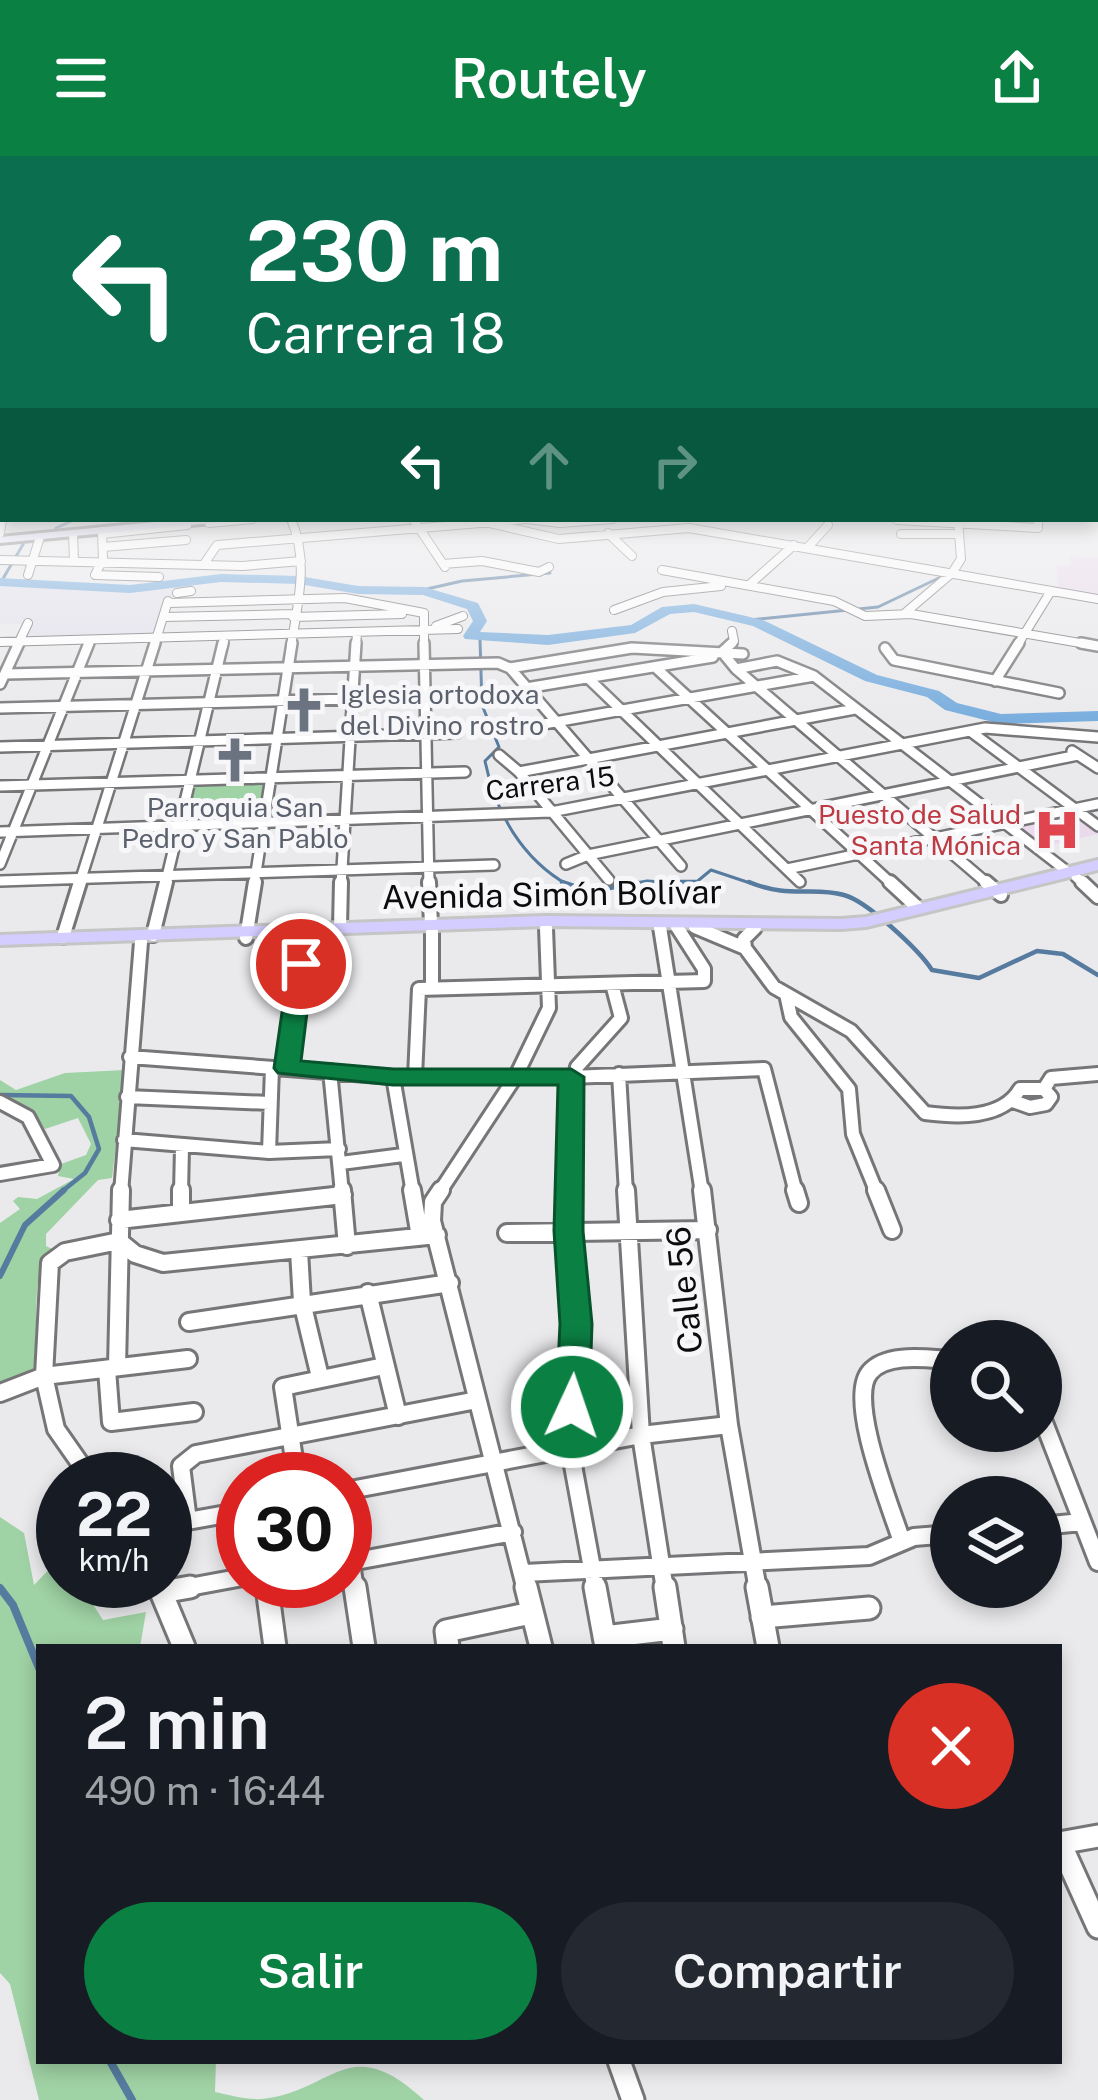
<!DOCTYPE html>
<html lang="es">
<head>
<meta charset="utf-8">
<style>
	body { margin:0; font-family:"Public Sans",sans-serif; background:#242831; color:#f1f3f6; height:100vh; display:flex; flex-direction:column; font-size:45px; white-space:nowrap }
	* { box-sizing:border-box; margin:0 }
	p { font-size:39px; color:#9ea1a6 }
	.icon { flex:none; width:66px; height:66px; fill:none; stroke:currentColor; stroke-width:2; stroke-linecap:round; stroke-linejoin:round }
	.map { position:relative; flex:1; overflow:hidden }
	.sheet { position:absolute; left:36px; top:1488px; width:1026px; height:420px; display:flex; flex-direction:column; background:#171b24; border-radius:0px; box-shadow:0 6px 18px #0003 }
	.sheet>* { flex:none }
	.hud { position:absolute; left:0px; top:0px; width:1098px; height:366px; box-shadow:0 6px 18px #0003; background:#0b6e4f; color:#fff; overflow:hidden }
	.tools { position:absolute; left:930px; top:1164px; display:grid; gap:24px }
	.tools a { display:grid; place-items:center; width:132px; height:132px; border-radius:50%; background:#171b24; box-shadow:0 6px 18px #0003; font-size:60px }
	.speed { position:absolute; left:36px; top:1296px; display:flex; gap:24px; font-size:60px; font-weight:700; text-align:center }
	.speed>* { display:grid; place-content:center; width:156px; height:156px; border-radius:50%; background:#171b24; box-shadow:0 6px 18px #0003; line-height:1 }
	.speed small { font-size:30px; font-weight:400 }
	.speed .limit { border:18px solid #d22; background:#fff; color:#111 }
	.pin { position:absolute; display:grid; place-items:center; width:102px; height:102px; color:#fff; margin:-51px; border:6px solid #fff; border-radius:50%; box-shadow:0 3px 12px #0007 }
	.me { position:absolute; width:132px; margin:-66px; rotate:3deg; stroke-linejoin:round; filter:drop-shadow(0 0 9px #0008) }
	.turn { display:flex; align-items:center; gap:42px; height:252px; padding:0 48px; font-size:54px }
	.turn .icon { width:156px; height:156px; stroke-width:2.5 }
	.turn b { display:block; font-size:84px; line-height:102px }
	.lanes { display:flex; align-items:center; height:114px; padding:0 48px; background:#0003; justify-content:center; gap:60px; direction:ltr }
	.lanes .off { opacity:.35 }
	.round { display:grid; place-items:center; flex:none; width:126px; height:126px; border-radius:63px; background:#242831 }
	.headline { display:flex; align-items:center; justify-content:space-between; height:204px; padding:0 48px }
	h1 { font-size:72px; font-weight:600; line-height:90px }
	.cta { display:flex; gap:24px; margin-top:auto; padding:24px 48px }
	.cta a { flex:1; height:138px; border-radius:72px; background:#0b8043; color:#fff; font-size:48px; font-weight:600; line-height:138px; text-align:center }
	.cta a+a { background:#242831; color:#f1f3f6 }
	header { display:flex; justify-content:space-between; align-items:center; height:156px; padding:0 48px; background:#0b8043; color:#fff; font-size:54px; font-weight:600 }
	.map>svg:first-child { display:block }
	.built { fill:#e2e1ec }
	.education { fill:#ebdaec }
	.green { fill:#9fd2a4 }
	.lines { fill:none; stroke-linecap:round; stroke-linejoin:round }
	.stream-far3 { stroke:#567b9f; stroke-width:3 }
	.stream-far2 { stroke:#567b9f; stroke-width:4.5 }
	.stream-far1 { stroke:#567b9f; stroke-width:6 }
	.stream { stroke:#567b9f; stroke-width:8 }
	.river { fill:#75abdd; fill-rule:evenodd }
	.street-far4-casing { stroke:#767679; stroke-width:10 }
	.street-far3-casing { stroke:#767679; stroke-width:14 }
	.street-far2-casing { stroke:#767679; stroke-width:18 }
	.street-far1-casing { stroke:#767679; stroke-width:22 }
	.street-casing { stroke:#767679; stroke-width:27 }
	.secondary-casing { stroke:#767679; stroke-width:6 }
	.primary-casing { stroke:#c5c5c5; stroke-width:6 }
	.highway-casing { stroke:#c5c5c5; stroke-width:6 }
	.street-far4 { stroke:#fff; stroke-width:8 }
	.street-far3 { stroke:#fff; stroke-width:9 }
	.street-far2 { stroke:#fff; stroke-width:12 }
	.street-far1 { stroke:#fff; stroke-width:16 }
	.street { stroke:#fff; stroke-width:21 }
	.secondary { fill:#eae6ff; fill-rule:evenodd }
	.primary { fill:#d4cdff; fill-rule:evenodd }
	.highway { fill:#b8acff; fill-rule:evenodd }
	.route { fill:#0b8043; stroke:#07532c; stroke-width:3 }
	.labels { text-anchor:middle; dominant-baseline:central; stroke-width:10; stroke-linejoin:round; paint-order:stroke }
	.far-worship-label { font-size:27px; fill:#5b616d; stroke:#f7f7fa; text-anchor:start }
	.far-street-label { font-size:27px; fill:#0c0c0d; stroke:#f7f7fa }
	.far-health-label { font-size:27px; fill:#be3a42; stroke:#f7f7fa; text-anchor:end }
	.street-label { font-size:33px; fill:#0c0c0d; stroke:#f7f7fa }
</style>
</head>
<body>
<header><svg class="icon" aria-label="menu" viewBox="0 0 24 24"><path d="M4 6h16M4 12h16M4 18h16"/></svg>Routely<svg class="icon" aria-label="share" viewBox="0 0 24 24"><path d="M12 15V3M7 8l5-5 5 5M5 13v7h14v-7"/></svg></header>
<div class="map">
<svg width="1098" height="1944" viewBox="0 0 1098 1944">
	<rect width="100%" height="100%" fill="#eaeaed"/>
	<!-- built -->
	<path class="built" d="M28,425l102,8 63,-7 -2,9 -14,2 -20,45 -136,3 6,-17h-27v-42z"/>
	<!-- education -->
	<path class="education" d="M1070,400l28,2v41l-47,-8 8,-6 -3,-19h15z
		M1074,653l24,17v8l-60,14 -31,-24z"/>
	<!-- green -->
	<path class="green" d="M271,622l-7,45 -81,3 8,-46z
		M125,914l-13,108 -14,2 -52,54v12l8,4c-27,12 -13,91 -21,121l-33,17v-165l20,-14 -7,-8 5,-4 19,2 37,-20 -16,-3 3,-12 25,-9 5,-11 -13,-26 -33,11 -21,-23 -24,-7v-19l16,10 49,-17z
		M0,1361l24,16 10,52 28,-29 1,25h15l25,39 43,-8 -6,35h-101v414h177l-1,31c14,3 32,8 46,7 72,-6 86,-70 163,1h-385l-29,-116 -10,-11z"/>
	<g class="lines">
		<!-- stream-far3 -->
		<path class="stream-far3" d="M56,372l18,-8
			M1,426l24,-41
			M418,435l44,-10 88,-8
			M750,464l128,-13 65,-31
			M480,483l2,66 17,42 -14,14c10,51 37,98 83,124
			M625,729l22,-4 47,3 17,-14 45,15"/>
		<!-- stream-far2 -->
		<path class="stream-far2" d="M562,726l30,10 45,-10
			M663,726h33
			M749,726c40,17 64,4 95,13 23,6 75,55 88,75l47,8 58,-27 26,3 35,21
			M0,939l71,1 18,21 10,32 -14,24 -25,20"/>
		<!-- stream-far1 -->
		<path class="stream-far1" d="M0,1120l25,-51 39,-35"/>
		<!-- stream -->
		<path class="stream" d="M0,1432l13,17 26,63
			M110,1905l22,39"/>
		<!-- river -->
		<path class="river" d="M221,418l78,2 59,10 66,1 54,16 9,18 -7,11 68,3 83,-10 31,-18 32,-3 69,16 114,55 62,16 18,12 44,11 97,-3v10l-97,3 -56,-14 -18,-13 -62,-16 -112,-55 -59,-14 -24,2 -35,19 -87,12 -83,-6 -2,-3 10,-15 -6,-12 -44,-14 -65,-1 -59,-10 -78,-2 -91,11 -130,-7v-8l130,7z"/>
		<!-- street-far4 casing -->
		<g class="street-far4-casing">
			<path id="street-far4" d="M291,363c18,41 7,84 0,127
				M413,363l32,48
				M472,363l87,20 130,-11 409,71
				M897,364l141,8v-9
				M209,367l43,-4
				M102,375l1,28 -8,16 64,2
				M0,377l3,-19
				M608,377l24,23
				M73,378l1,27
				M102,378l85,-9
				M901,378h57
				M103,391l83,-7
				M808,391l20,-22
				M0,404l243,6 58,-5
				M204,408l13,-19 310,-26 33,4 52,-4
				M443,408l39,-3 57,11 10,-5
				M662,414l172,31 31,15 46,-2 187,32
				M28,419l12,-38
				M749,429l45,-40
				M177,437l14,-2
				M169,447l176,-5 79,15
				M614,454l49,-18 58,-6
				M424,457v33
				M905,457l47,-40 9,-14 -3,-40
				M164,461l130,-3
				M293,461l109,-3
				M436,470l27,-10
				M0,486l458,-13
				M17,490l11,-23
				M88,490l2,-6
				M154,490l14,-45
				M223,490l2,-10
				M356,490l1,-13
				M728,490l6,-5 -2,-10
				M1017,490l34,-55"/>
		</g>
		<!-- street-far3 casing -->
		<g class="street-far3-casing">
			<path id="street-far3" d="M424,487l5,242
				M732,487l-10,9 14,17 253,216
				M1081,487l17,3
				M885,492l9,12 165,33
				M655,511l238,218
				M510,512l122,-20 111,6
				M736,513l41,-8 37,15 254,196
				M5,518l493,-11 12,5 171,198
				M588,522l212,204
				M995,525l24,-38
				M0,528l19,-41
				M526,532l187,-31
				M0,552l464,-12
				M970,575l128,95
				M499,576l315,-56
				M0,591l457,-14
				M1072,595l26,17
				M499,599l20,17 90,108
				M519,616l336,-63
				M0,630l465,-14
				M0,676l551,-20 434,-84 113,9
				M0,708l89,-221
				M566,708l22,-9 490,-100
				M787,713l311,-65
				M1076,721l9,8
				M0,725l494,-16
				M79,729l76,-242
				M165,729l58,-242
				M254,729l38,-242
				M341,729l15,-242"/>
		</g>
		<!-- street-far2 casing -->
		<g class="street-far2-casing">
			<path id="street-far2" d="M429,726l2,42
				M890,726l27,25
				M986,726l15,13
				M1082,726l16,15
				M340,771l1,-45
				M660,771l42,266
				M695,771l50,21 29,39 77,44 74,82c31,4 77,7 95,-24h24l7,-11 47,-4
				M432,776v55
				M153,779l13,-53
				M63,781l17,-55
				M246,782l9,-56
				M745,792l-1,-9 11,-11
				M786,838l5,23 58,72 4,45 24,59
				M130,901l263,20h178l193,-8 32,124
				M287,912l18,-139
				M330,915l12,122
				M619,918l7,119
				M393,921l20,116
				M415,921l4,-88 285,-8v-12l-27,-42
				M127,941l143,6
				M1013,945l17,6 16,-3 5,-7 -7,-8
				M0,946l28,15 25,48 -53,9
				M124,984l145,12 70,-3
				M269,996l3,-84
				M341,1007l62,-8
				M121,1037l20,-251
				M181,1037l1,-46
				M439,1037l77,-117 33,-68 -3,-80
				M569,1037l1,-97 7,-29 44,-49 -9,-34"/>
		</g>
		<!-- street-far1 casing -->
		<g class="street-far1-casing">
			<path id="street-far1" d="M342,1034l5,56
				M412,1034l8,47
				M441,1034l-8,12 -1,19 94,369
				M569,1034l7,134 -6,125 26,141
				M626,1034l15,245 24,155
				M702,1034l27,235 29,165
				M795,1034l4,13
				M876,1034l16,40
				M181,1057v-23
				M119,1064l224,-25
				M507,1077l201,-3
				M119,1085l16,13 28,9 274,-28
				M299,1095l3,51 18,75
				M368,1137l30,123
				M189,1166l261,-39
				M117,1211l4,-177
				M107,1213l4,53 83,-10
				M0,1237l44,-17 144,-17
				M1041,1259l57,147
				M91,1323l-35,-50 -12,-53 6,-113 15,-11 54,-11
				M297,1323l-14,-92 101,-21
				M345,1335l296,-56 88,-10
				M188,1365l-7,-55 15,-12 281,-54
				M165,1369l78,-14
				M1041,1370l41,-4
				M902,1386c-10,-32 -56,-143 -32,-170 17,-20 59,-13 81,-12
				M345,1407l168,-31
				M351,1407l4,27
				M524,1417l345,-17 45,-19 37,-3
				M156,1425l4,9
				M266,1425l1,9
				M173,1434l70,-13"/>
		</g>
		<!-- street casing -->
		<g class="street-casing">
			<path id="street" d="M159,1431l25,60
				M267,1431l8,60
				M355,1431l9,60
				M526,1431l15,60
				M595,1431l11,60
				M665,1431l9,60
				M757,1431l11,60
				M162,1436l28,-5
				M762,1461l107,-9
				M604,1481l68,-8
				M448,1491l-2,-16 85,-18
				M1059,1687l39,-7
				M1060,1687l38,84
				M619,1905l14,39"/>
		</g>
		<!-- secondary casing -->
		<g class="secondary-casing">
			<path id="secondary" d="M1095,324h3v6h-3z
				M187,363h42l-6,3 -223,21v-6z"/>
		</g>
		<!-- primary casing -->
		<g class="primary-casing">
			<path id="primary" d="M1098,704v10l-232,57 -25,2 -295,-3 -546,19v-10l546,-19 295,3 25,-2z"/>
		</g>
		<!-- highway casing -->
		<g class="highway-casing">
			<path id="highway" d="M1095,308l3,1v9l-3,-1z
				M1095,349h3v9h-3z"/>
		</g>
		<!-- street-far4 -->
		<use href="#street-far4" class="street-far4"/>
		<!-- street-far3 -->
		<use href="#street-far3" class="street-far3"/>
		<!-- street-far2 -->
		<use href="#street-far2" class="street-far2"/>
		<!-- street-far1 -->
		<use href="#street-far1" class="street-far1"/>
		<!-- street -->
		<use href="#street" class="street"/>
		<!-- secondary -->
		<use href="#secondary" class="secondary"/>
		<!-- primary -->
		<use href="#primary" class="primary"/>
		<!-- highway -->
		<use href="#highway" class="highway"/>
	</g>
	<!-- sky -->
	<linearGradient id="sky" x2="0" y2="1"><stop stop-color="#7ab0e4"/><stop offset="0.53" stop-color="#f6f6f7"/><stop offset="1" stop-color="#f6f6f7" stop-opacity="0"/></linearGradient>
	<rect width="1098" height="575" fill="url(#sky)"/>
	<!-- route -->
	<path class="route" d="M301,801l12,7 -12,97 92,8h178l13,8 -1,154 9,93 -3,83 -5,9 -12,4 -12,-4 -4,-9 4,-83 -6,-93 4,-146h-165l-115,-12 -4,-5 15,-104z"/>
	<!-- icons -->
	<defs>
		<g id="church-bare" transform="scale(3.6)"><path d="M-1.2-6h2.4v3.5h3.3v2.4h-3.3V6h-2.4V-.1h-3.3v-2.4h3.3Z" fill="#6b7280" stroke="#f7f7fa" stroke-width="2.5" paint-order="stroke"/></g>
		<g id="hospital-bare" transform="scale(3.6)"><path d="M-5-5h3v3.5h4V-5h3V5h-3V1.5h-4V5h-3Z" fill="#e0444e" stroke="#f7f7fa" stroke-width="2.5" paint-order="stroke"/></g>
	</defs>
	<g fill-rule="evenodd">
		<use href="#church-bare" x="304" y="554"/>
		<use href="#church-bare" x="235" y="604"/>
		<use href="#hospital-bare" x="1057" y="674"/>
	</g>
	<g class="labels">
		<!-- far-worship labels -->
		<g class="far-worship-label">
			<text x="340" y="538">Iglesia ortodoxa<tspan x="340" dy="31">del Divino rostro</tspan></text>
			<text x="235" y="651" text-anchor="middle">Parroquia San<tspan x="235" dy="31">Pedro y San Pablo</tspan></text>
		</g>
		<!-- far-street labels -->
		<g class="far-street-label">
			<text transform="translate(550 627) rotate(-7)">Carrera 15</text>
		</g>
		<!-- far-health labels -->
		<g class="far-health-label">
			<text x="1021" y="658">Puesto de Salud<tspan x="1021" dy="31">Santa Mónica</tspan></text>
		</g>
		<!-- street labels -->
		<g class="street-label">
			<text transform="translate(552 738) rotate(-1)">Avenida Simón Bolívar</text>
			<text transform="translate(684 1134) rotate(-96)">Calle 56</text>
		</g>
	</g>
</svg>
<div class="tools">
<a><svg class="icon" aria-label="search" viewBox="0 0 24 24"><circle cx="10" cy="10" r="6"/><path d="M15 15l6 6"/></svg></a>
<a><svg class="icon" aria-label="layers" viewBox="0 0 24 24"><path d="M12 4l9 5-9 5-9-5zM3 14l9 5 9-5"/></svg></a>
</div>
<div class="speed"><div>22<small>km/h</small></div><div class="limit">30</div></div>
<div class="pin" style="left:301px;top:808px;background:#d93025"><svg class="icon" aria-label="arrive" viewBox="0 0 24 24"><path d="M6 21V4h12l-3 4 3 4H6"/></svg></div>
<svg class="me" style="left:572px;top:1251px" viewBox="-20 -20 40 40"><circle r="17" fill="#0b8043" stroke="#fff" stroke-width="3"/><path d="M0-11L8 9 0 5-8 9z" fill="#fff"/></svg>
<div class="hud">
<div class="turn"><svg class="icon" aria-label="left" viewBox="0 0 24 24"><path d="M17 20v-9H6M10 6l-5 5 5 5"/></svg><div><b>230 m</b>Carrera 18</div></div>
<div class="lanes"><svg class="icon" aria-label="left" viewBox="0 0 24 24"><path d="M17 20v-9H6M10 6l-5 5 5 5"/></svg><svg class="icon off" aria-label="ahead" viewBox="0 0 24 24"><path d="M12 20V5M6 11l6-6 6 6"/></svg><svg class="icon off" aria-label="right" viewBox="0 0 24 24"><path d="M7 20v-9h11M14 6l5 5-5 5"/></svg></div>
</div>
<section class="sheet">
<div class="headline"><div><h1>2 min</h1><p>490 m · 16:44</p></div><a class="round" style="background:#d93025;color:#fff"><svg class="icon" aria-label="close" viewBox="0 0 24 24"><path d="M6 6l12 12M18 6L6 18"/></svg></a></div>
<div class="cta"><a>Salir</a><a>Compartir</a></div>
</section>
</div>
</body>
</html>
